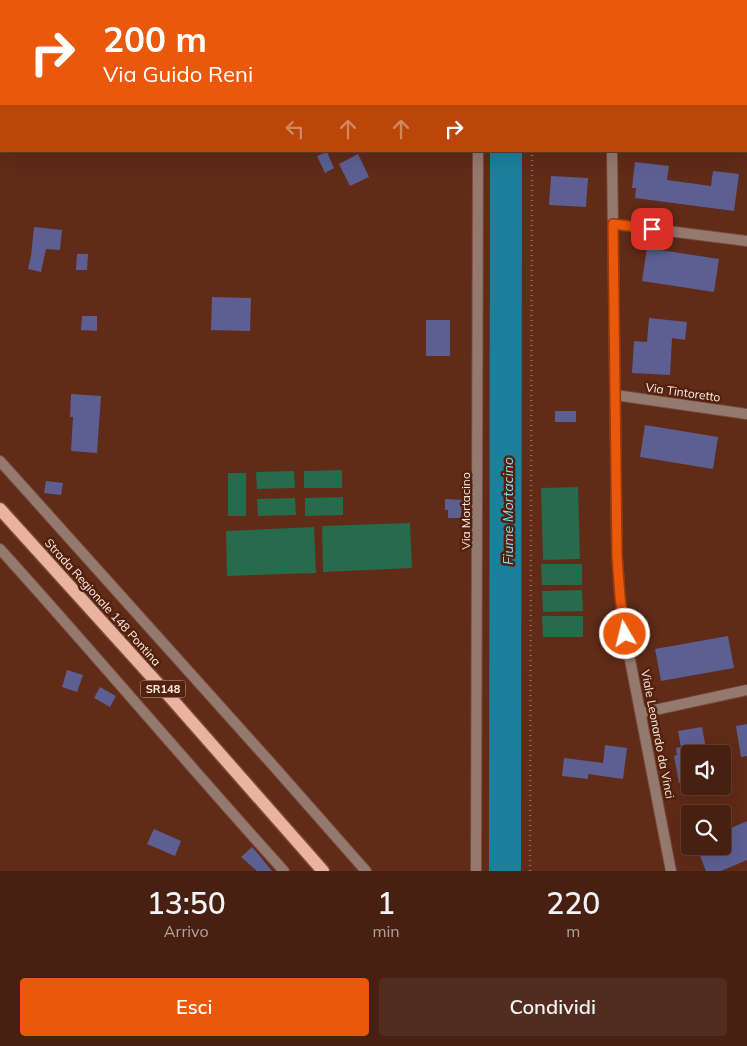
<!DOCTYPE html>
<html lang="it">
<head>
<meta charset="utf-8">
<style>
	body { margin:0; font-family:Mulish,sans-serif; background:#522d1f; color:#f1f3f6; height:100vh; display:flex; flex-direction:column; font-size:19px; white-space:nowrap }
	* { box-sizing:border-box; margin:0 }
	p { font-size:16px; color:#b1a39f }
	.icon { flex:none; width:28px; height:28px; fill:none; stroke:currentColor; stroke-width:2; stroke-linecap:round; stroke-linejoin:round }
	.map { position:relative; height:871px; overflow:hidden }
	.panel { display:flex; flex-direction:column; background:#482011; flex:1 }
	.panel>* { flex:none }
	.hud { position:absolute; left:0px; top:0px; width:748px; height:152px; box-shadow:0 5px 20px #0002,0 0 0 1px #603e31; background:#ea580c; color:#fff; overflow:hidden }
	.buttons { position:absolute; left:681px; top:745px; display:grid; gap:10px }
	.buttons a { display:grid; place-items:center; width:50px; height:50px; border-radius:5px; background:#482011; box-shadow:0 5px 20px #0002,0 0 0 1px #603e31; font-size:25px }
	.pin { position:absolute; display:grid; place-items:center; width:42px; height:42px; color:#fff; margin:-21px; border-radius:10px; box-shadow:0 2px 8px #0006 }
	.me { position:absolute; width:55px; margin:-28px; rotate:352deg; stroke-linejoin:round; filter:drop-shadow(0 0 4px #0008) }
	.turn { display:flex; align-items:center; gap:18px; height:105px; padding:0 20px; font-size:22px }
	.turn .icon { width:65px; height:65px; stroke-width:2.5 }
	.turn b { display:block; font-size:35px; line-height:42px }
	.lanes { display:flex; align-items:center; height:48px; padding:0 20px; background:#0003; justify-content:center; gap:25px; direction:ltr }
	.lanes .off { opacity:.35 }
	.eta { display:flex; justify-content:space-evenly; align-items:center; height:85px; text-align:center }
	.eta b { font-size:30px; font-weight:600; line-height:35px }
	.action { display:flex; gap:10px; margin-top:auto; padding:10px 20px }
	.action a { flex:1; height:58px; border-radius:5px; background:#ea580c; color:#fff; font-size:20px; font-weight:600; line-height:58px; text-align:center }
	.action a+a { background:#522d1f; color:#f1f3f6 }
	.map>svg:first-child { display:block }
	.green { fill:#256b4c }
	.water { fill:#1b809b }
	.building { fill:#5d5f93 }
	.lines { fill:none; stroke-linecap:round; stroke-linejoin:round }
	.minor-casing { stroke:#794a39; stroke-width:12 }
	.primary-casing { stroke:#794a39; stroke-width:15 }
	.path { stroke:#946c5d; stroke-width:2.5; stroke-dasharray:1 4; stroke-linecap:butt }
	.minor { stroke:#94796f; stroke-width:10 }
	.primary { stroke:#eab39f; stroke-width:12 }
	.route-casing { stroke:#983908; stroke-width:12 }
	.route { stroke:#ea580c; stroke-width:9 }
	.labels { text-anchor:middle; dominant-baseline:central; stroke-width:5; stroke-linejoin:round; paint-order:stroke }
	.shield { fill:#54210c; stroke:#cab0a7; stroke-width:1 }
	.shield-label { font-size:11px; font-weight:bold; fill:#fceee9 }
	.street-label { font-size:12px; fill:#fceee9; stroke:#54210c }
	.water-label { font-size:14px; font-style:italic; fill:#7fdffd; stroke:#54210c }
</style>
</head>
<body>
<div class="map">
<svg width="747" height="871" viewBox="0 0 747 871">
	<rect width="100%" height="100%" fill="#602b17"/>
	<!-- green -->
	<path class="green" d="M342,470v18h-38v-17z
		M294,471l1,17 -38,1 -1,-17z
		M228,473h18v43h-18z
		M578,487l2,72 -37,1 -2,-72z
		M343,497v18l-38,1v-18z
		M295,498l1,17 -38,1 -1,-17z
		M410,523l2,45 -89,4 -1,-46z
		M314,527l2,46 -89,3 -1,-45z
		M541,564h41v21h-40z
		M582,590l1,21 -40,1 -1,-21z
		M542,616h41v21h-40z"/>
	<!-- water -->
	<path class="water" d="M490,151h32l-1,720h-32z"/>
	<!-- building -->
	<path class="building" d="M327,152l7,16 -9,5 -8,-17z
		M358,154l11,23 -19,9 -11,-22z
		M635,162l34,4 -2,14 44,6 2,-15 26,3 -5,37 -99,-13 1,-10h-4z
		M551,176l37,2 -2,29 -37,-2z
		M34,227l28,3 -2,20 -14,-1 -5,23 -13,-3 3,-13z
		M647,248l72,11 -5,33 -72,-11z
		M77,254h11l-1,16h-11z
		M212,297l39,1 -1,33 -39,-1z
		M82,316h15v15l-16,-1z
		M649,318l38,4 -2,18 -13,-2 -2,37 -38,-2 2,-32 13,1z
		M426,320h24v36h-24z
		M71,394l30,2 -4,57 -26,-2 2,-34h-3z
		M555,411h21v11h-21z
		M645,425l73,12 -5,32 -73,-12z
		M46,481l17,2 -2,12 -17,-2z
		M445,499l17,1 -1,18h-13v-8h-3z
		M728,636l6,32 -73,13 -6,-32z
		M67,670l16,5 -6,17 -15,-5z
		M100,687l16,9 -6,11 -16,-9z
		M747,724v32l-6,1 -5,-31z
		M702,727l5,27h-17v27l-11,2 -5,-27 3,-1 -1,-7 5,-1 -3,-16z
		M605,745l22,3 -4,31 -35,-5v5l-26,-3 2,-18 39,5z
		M747,821v39l-26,11h-15l-10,-25h26v-14z
		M154,829l27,12 -6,15 -28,-12z
		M252,847l7,8 13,16h-15l-16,-14z"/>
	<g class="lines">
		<!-- minor casing -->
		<g class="minor-casing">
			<path id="minor" d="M611,0v1
				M479,1v-1
				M746,71h1
				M612,151l5,405 3,41 5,37 46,237
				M613,224l134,17
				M615,395l132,19
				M0,461l270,301 96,109
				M0,549c96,106 188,216 284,322
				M641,713l106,-23
				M476,871l2,-720"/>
		</g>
		<!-- primary casing -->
		<g class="primary-casing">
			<path id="primary" d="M0,509l170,188 153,174"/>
		</g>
		<!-- path -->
		<path class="path" d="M533,1v-1
			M530,871l2,-720"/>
		<!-- minor -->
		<use href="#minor" class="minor"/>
		<!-- primary -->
		<use href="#primary" class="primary"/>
	</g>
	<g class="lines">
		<!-- route casing -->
		<g class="route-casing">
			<path id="route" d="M625,634l-5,-37 -3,-41 -4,-332 39,5"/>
		</g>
		<!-- route -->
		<use href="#route" class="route"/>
	</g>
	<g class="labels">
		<!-- shield labels -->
		<rect class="shield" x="140.5" y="680.5" width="45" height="17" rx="4"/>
		<g class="shield-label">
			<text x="163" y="689">SR148</text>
		</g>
		<!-- street labels -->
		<g class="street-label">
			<text transform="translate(683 392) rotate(8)">Via Tintoretto</text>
			<text transform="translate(465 511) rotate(-90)">Via Mortacino</text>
			<text transform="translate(103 602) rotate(48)">Strada Regionale 148 Pontina</text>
			<text transform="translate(658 734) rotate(79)">Viale Leonardo da Vinci</text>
		</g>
		<!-- water labels -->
		<g class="water-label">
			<text transform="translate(508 511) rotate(-90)">Fiume Mortacino</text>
		</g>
	</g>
</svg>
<div class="buttons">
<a><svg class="icon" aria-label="sound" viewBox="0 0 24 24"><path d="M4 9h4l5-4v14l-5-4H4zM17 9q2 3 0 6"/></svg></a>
<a><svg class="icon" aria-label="search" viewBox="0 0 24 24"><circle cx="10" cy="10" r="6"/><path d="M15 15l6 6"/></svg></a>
</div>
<div class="pin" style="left:652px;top:229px;background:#d93025"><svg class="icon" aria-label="arrive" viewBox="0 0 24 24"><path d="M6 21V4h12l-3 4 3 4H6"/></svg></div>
<svg class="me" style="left:625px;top:634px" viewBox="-20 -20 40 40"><circle r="17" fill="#ea580c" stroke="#fff" stroke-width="3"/><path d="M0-11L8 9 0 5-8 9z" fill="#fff"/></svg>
<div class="hud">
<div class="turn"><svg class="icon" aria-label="right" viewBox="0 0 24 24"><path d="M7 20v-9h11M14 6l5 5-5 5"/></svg><div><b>200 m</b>Via Guido Reni</div></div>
<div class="lanes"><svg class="icon off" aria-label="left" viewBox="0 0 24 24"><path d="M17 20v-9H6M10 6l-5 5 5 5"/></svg><svg class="icon off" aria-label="ahead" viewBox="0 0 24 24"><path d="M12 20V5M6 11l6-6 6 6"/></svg><svg class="icon off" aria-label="ahead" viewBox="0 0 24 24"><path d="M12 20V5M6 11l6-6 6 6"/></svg><svg class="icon" aria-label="right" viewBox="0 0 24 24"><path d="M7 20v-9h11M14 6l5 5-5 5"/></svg></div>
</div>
</div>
<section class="panel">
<div class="eta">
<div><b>13:50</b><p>Arrivo</p></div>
<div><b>1</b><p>min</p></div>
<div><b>220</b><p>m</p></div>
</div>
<div class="action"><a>Esci</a><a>Condividi</a></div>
</section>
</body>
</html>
